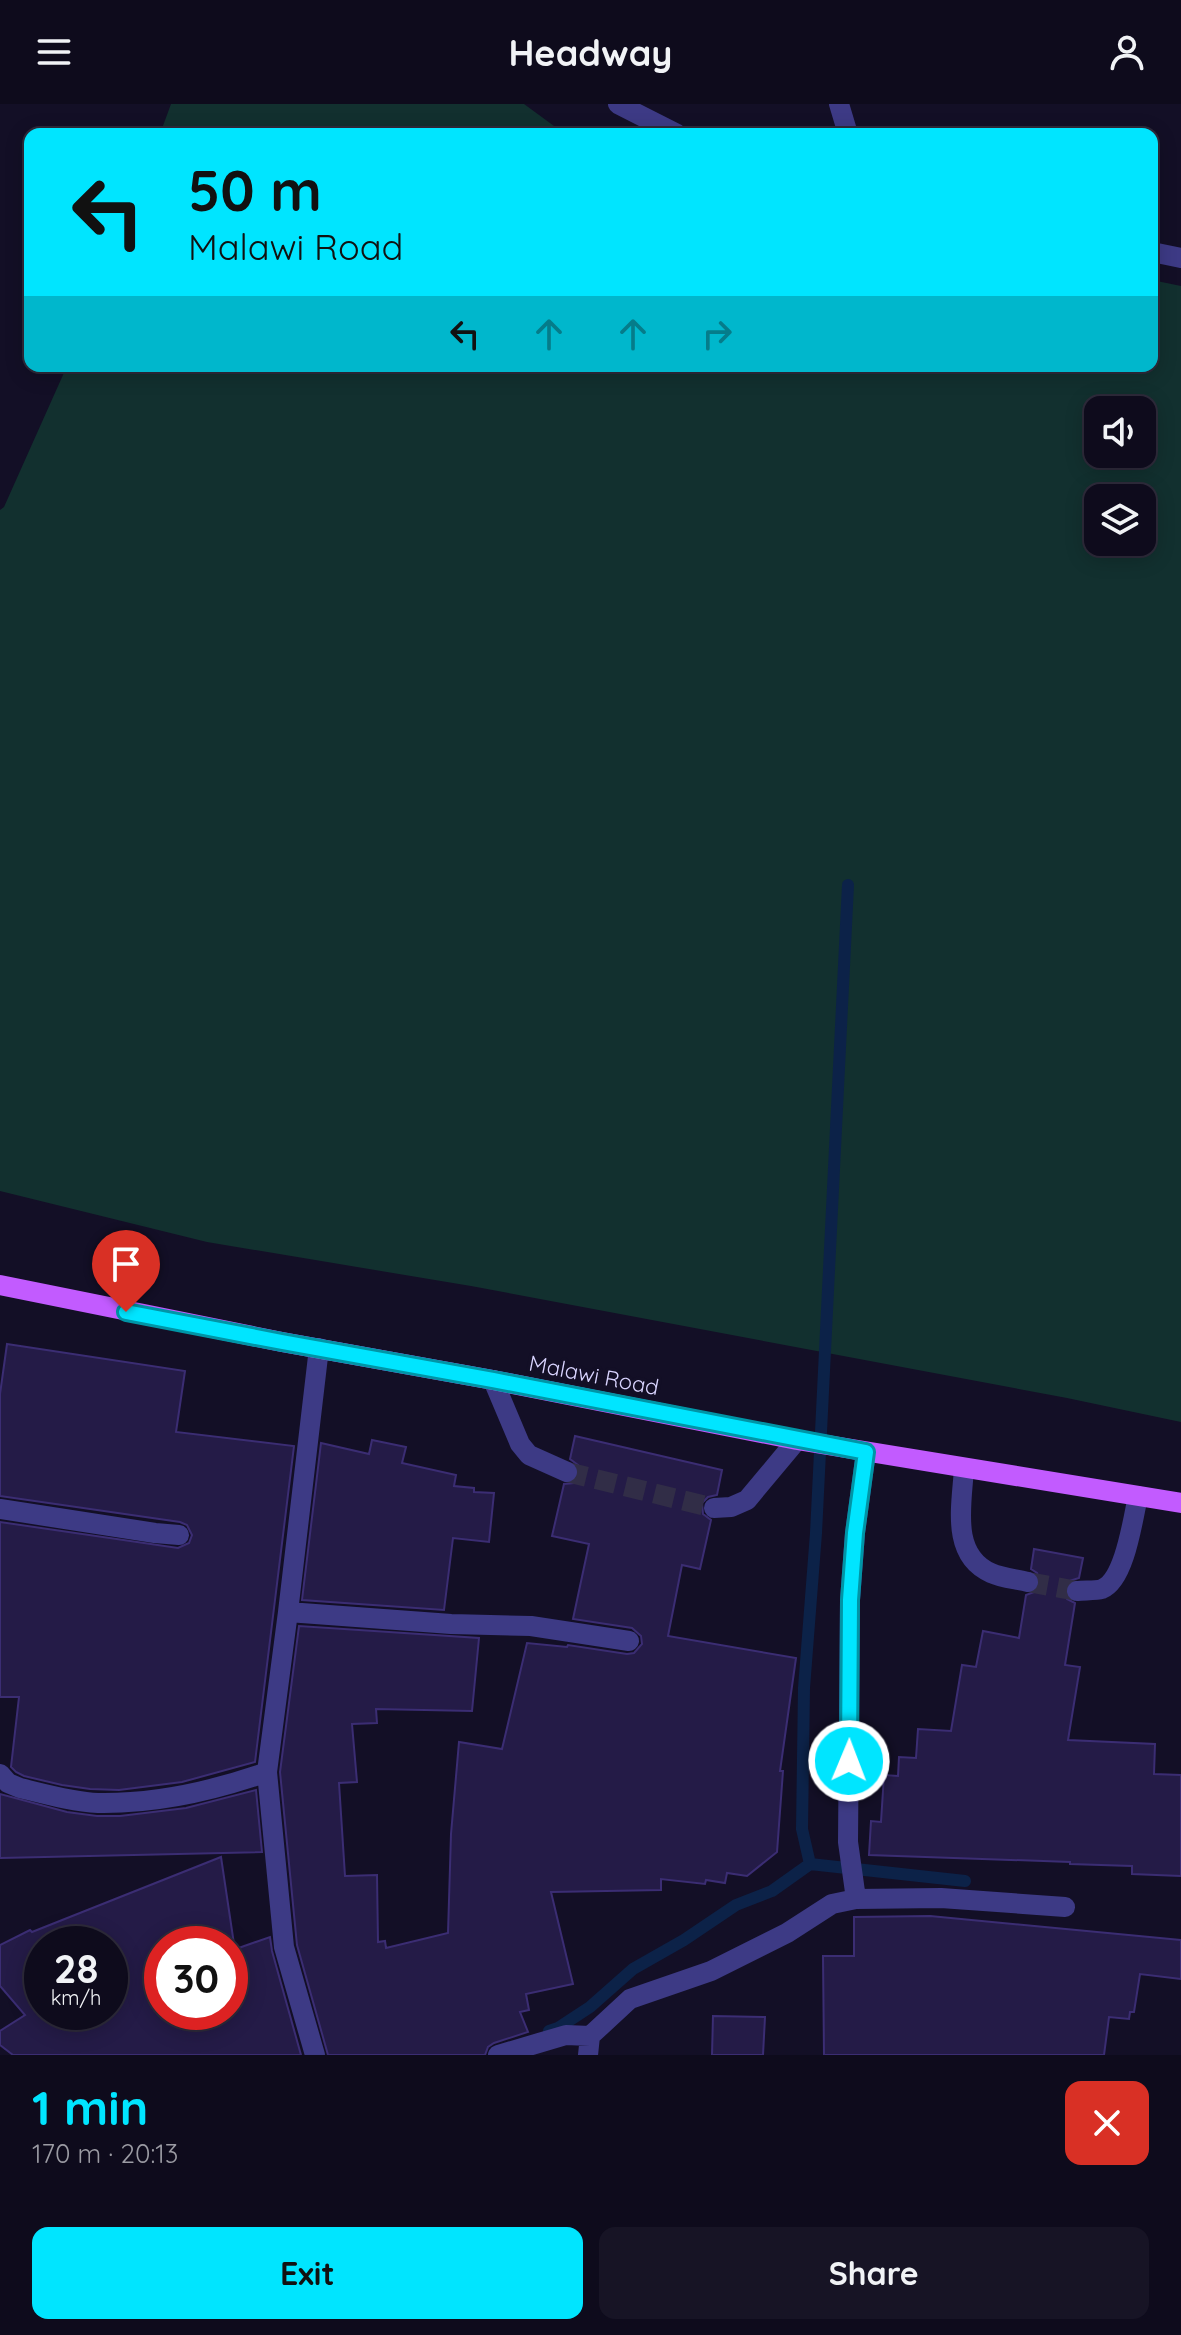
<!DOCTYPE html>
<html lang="en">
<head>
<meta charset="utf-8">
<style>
	body { margin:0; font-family:Quicksand,sans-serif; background:#171425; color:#f1f3f6; height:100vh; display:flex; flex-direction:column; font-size:30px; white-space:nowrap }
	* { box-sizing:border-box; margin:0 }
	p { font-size:26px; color:#9b9ba3 }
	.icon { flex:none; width:44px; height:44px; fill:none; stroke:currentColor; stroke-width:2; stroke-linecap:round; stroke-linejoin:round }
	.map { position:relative; height:1951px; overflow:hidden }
	.drawer { display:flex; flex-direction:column; background:#0e0b1c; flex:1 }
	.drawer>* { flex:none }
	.banner { position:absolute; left:24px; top:24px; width:1134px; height:244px; border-radius:16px; box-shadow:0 4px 20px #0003,0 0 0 2px #2e2b3b; background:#00e5ff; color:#111; overflow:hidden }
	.controls { position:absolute; left:1084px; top:292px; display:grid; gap:16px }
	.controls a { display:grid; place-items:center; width:72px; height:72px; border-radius:16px; background:#0e0b1c; box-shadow:0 4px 20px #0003,0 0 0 2px #2e2b3b; font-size:40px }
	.speed { position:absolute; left:24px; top:1822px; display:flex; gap:16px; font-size:40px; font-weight:700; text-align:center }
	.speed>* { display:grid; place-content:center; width:104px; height:104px; border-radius:50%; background:#0e0b1c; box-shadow:0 4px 20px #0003,0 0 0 2px #2e2b3b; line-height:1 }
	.speed small { font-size:20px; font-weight:400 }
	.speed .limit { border:12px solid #d22; background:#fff; color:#111 }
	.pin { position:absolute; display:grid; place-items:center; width:68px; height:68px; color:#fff; margin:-82px -34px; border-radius:50% 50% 50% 0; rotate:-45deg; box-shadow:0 0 8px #0007 }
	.pin .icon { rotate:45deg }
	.me { position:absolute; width:88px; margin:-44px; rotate:1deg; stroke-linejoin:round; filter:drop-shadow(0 0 6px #0008) }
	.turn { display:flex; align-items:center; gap:28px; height:168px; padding:0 32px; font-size:36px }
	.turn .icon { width:104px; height:104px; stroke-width:2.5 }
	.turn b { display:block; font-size:56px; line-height:68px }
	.lanes { display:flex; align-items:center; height:76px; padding:0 32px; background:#0003; justify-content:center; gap:40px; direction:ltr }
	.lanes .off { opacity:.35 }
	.round { display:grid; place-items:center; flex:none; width:84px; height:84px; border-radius:16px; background:#171425 }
	.headline { display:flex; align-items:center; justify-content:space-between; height:136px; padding:0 32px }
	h1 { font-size:48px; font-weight:800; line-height:60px; color:#00e5ff }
	.primary-button { display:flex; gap:16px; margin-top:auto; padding:16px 32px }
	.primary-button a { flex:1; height:92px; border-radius:16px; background:#00e5ff; color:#111; font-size:32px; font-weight:800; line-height:92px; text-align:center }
	.primary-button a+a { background:#171425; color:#f1f3f6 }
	header { display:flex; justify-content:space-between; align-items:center; height:104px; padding:0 32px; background:#0e0b1c; font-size:36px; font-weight:800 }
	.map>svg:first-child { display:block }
	.green { fill:#12302f; fill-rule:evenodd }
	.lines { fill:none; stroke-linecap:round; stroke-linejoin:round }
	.stream { stroke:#0c2248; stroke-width:12 }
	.building { fill:#241b47; stroke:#3b2d73; stroke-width:2; fill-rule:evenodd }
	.minor-tunnel { stroke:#312d47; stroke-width:20; stroke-dasharray:20 10; stroke-linecap:butt }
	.minor { stroke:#3d3a85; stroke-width:20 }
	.major { stroke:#c25bff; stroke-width:20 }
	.route-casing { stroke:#0095a6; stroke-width:20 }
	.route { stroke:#00e5ff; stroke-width:14 }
	.labels { text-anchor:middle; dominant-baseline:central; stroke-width:7; stroke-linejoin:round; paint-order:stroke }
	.street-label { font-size:22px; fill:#d9d4ff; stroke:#130f26 }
</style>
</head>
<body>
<header><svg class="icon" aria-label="menu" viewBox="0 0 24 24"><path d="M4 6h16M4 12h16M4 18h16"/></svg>Headway<svg class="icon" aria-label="person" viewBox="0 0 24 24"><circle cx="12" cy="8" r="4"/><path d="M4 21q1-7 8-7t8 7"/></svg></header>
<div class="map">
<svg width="1181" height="1951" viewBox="0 0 1181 1951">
	<rect width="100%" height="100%" fill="#130f26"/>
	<!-- green -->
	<path class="green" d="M171,0h353l41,30h-405z
		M1152,176l29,6v1136l-114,-24 -596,-112 -264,-44 -207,-51v-681l4,-3 63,-141h1085zM1098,306h44v44h-44zM1142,394v44h-44v-44z"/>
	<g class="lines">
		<!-- stream -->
		<path class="stream" d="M810,1760l-8,-35 2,-141 12,-155 32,-648
			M549,1927l9,-3 32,-21 43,-38 51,-29 52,-35 36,-14 38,-27 155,17"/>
	</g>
	<!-- building -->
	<path class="building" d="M7,1240l178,27 -9,61 118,14 -39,316 -73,20 -63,8 -29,-1 -28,-4 -38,-9 -8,-4 -5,-5 8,-70h-19v-175l178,26 11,-5 3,-8 -5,-10 -7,-3 -180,-26v-102z
		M575,1332l147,34 -5,25 -9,2 -6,6 1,11 8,6 -11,49 -18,-4 -14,71 128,22 -16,113h3l-6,81 -30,24 -20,-3 -2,10 -19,-3 -1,4 -44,-5v11l-110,2 22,92 -47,10 3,16 -9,2 8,20 -34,11 -6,4 -3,8h-157l-31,-110 -17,-173 19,-146 180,12 -7,73 -96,-2 1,14 -25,1 5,58 -18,1 6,93 32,-1 1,67 7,-1 1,7 62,-15 3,-99 8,-92 43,7 25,-106 40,4 1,-2 59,9 7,-1 8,-9 -1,-8 -9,-8 -59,-9 16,-75 -37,-8 12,-52 10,-1 5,-6 -1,-12 -8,-6z
		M372,1336l34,7 -4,16 54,12 -2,11 20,2v4l20,1 -5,49 -36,-4 -9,72 -142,-10 19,-157 48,11z
		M1034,1445l49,9 -4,20 -10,3 -5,11 3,7 8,4 -10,62 15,2 -12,73 87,4 -1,30 27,1v101l-49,-2v-8l-62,-2v-2l-201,-7 2,-34 10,1 3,-47 14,1 1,-19 17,1 2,-29 33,2 11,-66 14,2 7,-36 36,7 7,-43 11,-4 4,-7 -4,-11 -6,-4z
		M256,1686l6,62 -262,6v-64l67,18 30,4h23l66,-8z
		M221,1753l13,87h-72v68h68v-61l40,-14 2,14 29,104h-288l-13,-10v-14l25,-16 -25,-29v-41l30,-15 2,2zM42,1840h68v68h-68z
		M930,1812l251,24v39l-41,-5 -6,38h-4l-1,7 -20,-2 -5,38h-280l-1,-99h31v-39z
		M713,1912l52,1 -2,38h-51z"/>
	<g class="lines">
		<!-- minor-tunnel -->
		<path class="minor-tunnel" d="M567,1368l147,36
			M1028,1478l49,9"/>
		<!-- minor -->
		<path class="minor" d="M618,0l59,30
			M839,0l9,30
			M1152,148l29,6
			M319,1244l-31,264 163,12 80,2 98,15
			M493,1276l27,64 9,11 38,17
			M866,1348l-11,81 -5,67 -2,242 8,57 85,-1 124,9
			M964,1364c-2,36 -14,87 27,105 11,5 25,6 37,9
			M714,1404l17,-1 16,-7 50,-60
			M0,1405l155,24 24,2
			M1077,1487c7,-1 18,0 25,-2 23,-9 31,-71 36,-93
			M288,1508l-21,160 17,175 31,108
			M0,1670l8,9 12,5c25,6 53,14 78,15 58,1 115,-12 169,-31
			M498,1951l68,-20 24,1
			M588,1951l2,-19 40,-37 81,-28 76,-38 45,-29 24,-5"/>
		<!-- major -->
		<path class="major" d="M0,1181l282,57 211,38 304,60 384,63"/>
	</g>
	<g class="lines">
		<!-- route casing -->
		<g class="route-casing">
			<path id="route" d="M126,1208l156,30 211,38 373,72 -11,81 -5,67 -1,161"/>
		</g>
		<!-- route -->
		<use href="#route" class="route"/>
	</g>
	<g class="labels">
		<!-- street labels -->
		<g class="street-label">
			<text transform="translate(594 1271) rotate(11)">Malawi Road</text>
		</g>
	</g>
</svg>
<div class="controls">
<a><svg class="icon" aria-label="sound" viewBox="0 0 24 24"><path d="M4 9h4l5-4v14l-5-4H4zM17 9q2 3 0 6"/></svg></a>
<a><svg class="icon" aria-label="layers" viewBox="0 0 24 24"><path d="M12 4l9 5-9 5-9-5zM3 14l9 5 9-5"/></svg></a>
</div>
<div class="speed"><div>28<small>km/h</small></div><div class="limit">30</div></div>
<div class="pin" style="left:126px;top:1208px;background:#d93025"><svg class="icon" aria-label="arrive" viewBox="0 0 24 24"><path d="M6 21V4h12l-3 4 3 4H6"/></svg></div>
<svg class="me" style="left:849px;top:1657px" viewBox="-20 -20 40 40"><circle r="17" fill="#00e5ff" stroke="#fff" stroke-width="3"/><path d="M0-11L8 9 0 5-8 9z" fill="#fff"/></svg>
<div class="banner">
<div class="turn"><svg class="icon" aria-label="left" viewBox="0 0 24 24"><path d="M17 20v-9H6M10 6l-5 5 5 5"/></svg><div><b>50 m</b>Malawi Road</div></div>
<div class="lanes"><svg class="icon" aria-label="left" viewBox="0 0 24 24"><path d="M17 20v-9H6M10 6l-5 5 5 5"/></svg><svg class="icon off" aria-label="ahead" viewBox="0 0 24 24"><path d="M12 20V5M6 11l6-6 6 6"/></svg><svg class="icon off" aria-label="ahead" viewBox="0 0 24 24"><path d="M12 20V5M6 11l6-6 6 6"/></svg><svg class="icon off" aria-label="right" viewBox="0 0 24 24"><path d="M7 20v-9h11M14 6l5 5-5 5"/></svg></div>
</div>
</div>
<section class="drawer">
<div class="headline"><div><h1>1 min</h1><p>170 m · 20:13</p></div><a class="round" style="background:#d93025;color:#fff"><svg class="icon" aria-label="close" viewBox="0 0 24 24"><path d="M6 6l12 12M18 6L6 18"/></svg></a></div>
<div class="primary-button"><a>Exit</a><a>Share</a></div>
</section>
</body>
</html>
